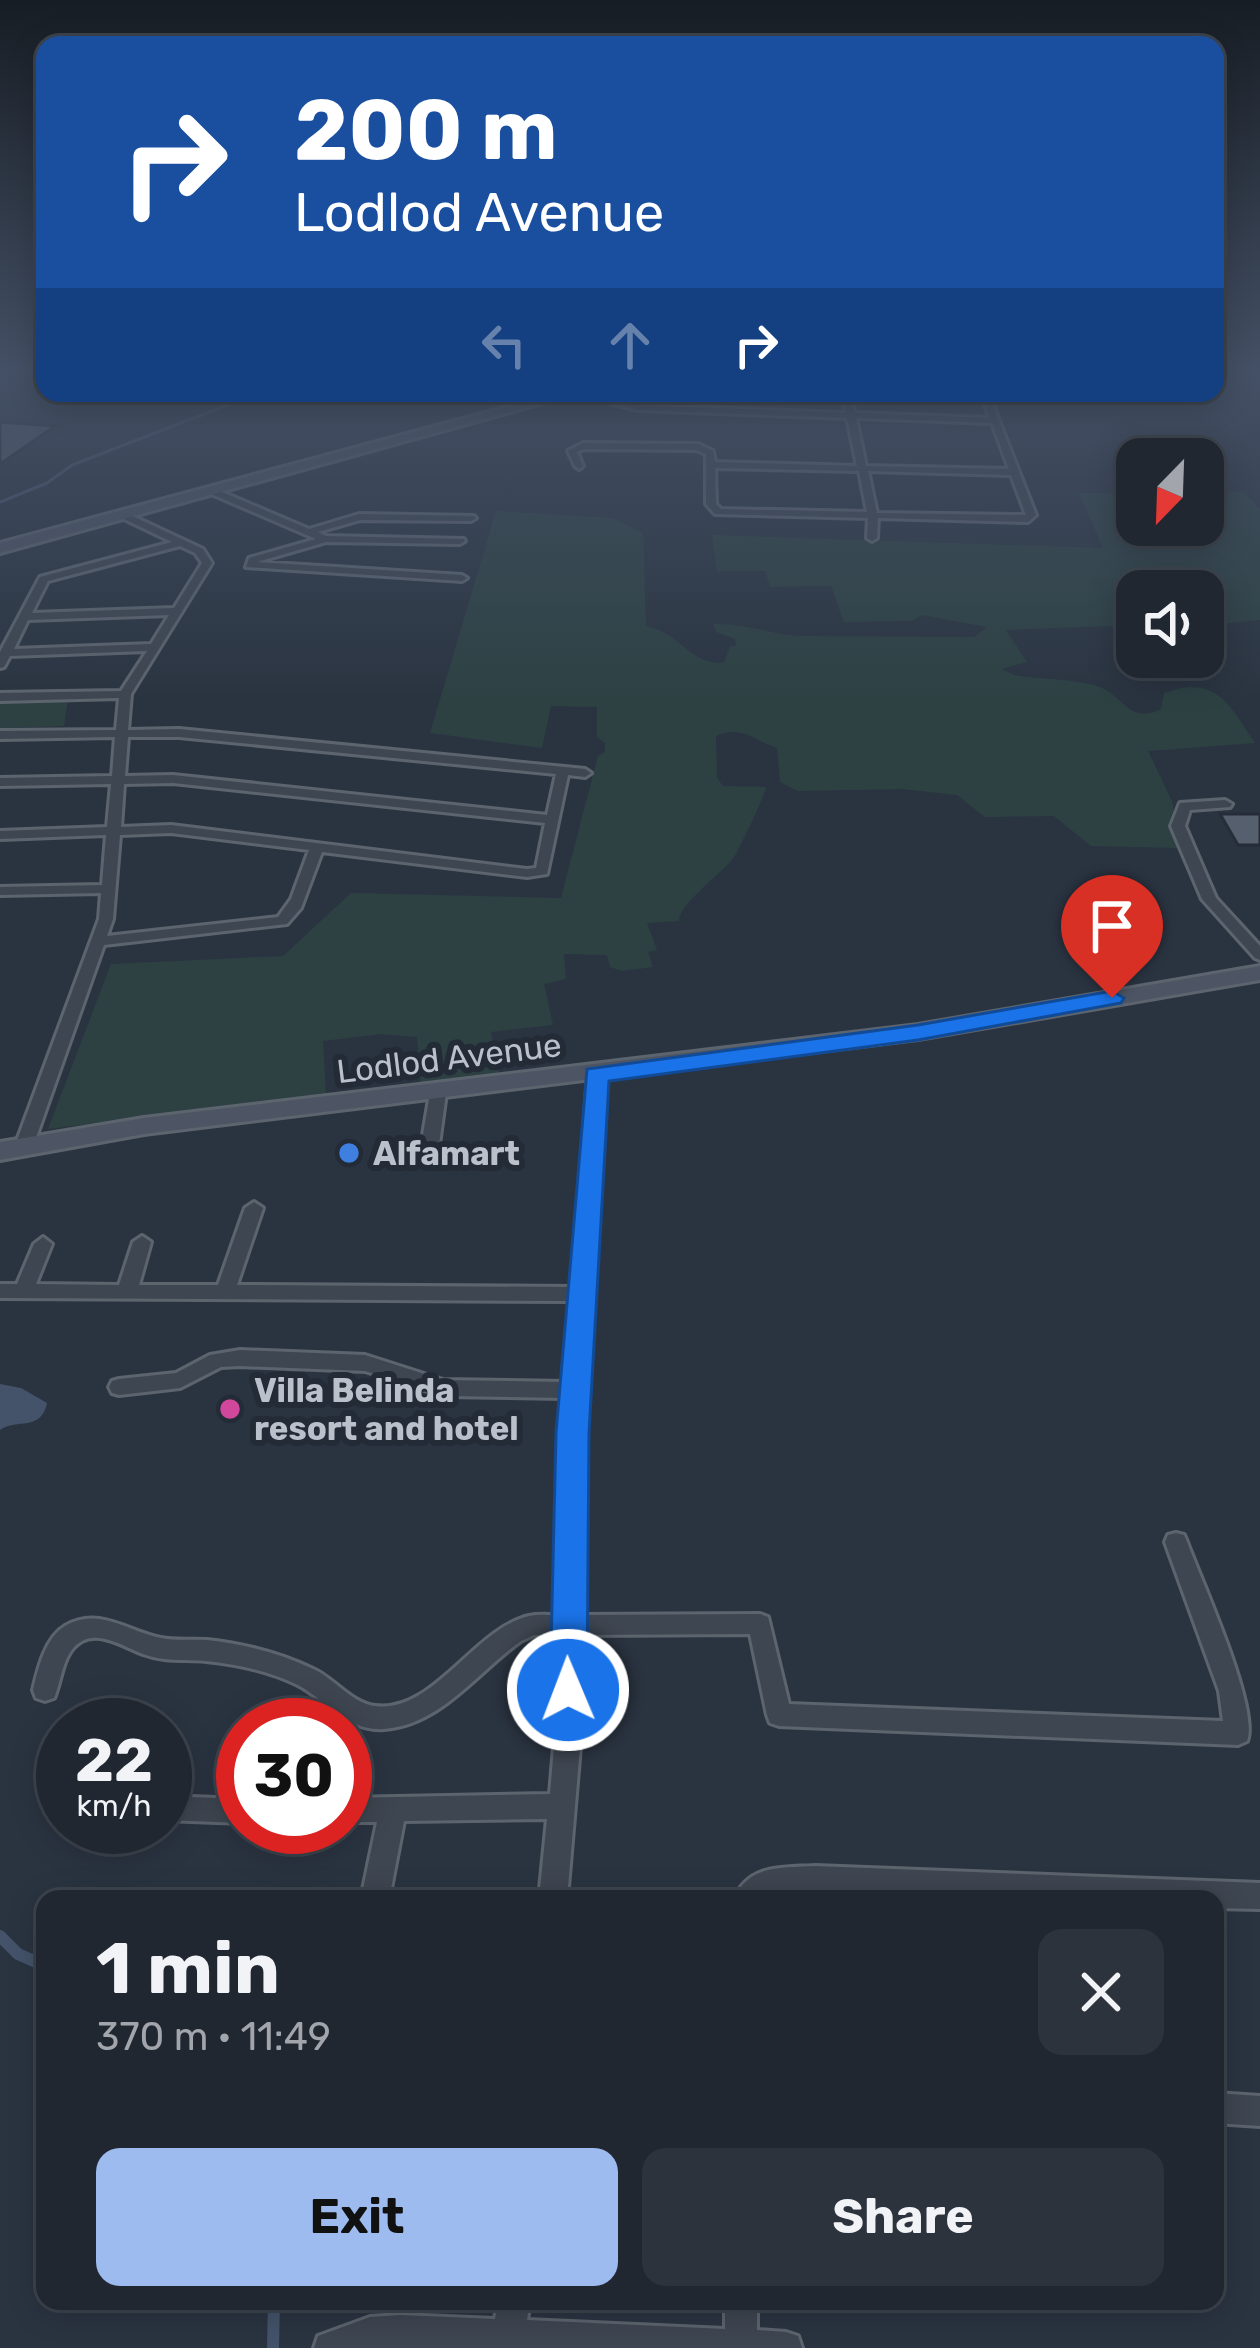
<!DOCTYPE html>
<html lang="en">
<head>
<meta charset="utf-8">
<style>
	body { margin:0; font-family:Rubik,sans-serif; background:#2d333d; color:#f1f3f6; height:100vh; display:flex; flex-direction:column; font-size:45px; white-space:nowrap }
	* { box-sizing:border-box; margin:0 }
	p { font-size:39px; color:#a2a5ab }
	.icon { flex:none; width:66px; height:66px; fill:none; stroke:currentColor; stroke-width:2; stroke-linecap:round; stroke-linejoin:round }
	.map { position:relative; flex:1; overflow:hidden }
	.side { position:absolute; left:36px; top:1890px; width:1188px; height:420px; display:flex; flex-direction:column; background:#202731; border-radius:24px; box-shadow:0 6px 30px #0003,0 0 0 3px #3d444d }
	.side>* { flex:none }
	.guide { position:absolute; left:36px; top:36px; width:1188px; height:366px; border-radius:24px; box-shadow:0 6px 30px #0003,0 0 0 3px #3d444d; background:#1a4fa0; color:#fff; overflow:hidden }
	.needle { width:78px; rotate:203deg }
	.buttons { position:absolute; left:1116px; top:438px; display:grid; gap:24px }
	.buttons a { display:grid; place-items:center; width:108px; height:108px; border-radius:24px; background:#202731; box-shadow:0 6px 30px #0003,0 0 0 3px #3d444d; font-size:60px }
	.speed { position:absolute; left:36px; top:1698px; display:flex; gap:24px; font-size:60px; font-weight:700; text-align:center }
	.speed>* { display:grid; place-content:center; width:156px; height:156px; border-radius:50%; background:#202731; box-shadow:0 6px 30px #0003,0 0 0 3px #3d444d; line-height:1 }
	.speed small { font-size:30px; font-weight:400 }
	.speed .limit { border:18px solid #d22; background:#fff; color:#111 }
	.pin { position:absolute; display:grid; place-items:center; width:102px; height:102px; color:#fff; margin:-123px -51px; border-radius:50% 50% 50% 0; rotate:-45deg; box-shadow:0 0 12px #0007 }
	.pin .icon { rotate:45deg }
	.me { position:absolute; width:132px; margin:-66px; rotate:359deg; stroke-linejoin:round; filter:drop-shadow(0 0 9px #0008) }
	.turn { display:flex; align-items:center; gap:42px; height:252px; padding:0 60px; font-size:54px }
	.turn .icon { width:156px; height:156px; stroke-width:2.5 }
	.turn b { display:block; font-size:84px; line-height:102px }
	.lanes { display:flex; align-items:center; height:114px; padding:0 60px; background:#0003; justify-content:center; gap:60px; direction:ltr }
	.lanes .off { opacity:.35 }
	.round { display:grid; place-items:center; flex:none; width:126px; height:126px; border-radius:24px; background:#2d333d }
	.summary { display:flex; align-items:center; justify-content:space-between; height:204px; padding:0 60px }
	h1 { font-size:72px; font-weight:700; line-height:90px }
	.primary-button { display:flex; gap:24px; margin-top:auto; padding:24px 60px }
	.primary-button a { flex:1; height:138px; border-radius:24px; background:#9dbbef; color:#111; font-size:48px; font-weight:700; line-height:138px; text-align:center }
	.primary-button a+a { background:#2d333d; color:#f1f3f6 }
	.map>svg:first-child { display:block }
	.green { fill:#2d4143 }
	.water { fill:#44536a }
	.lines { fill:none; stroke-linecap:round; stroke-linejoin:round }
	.stream-far1 { stroke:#44536a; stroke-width:3 }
	.stream { stroke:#44536a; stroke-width:12 }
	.building { fill:#565f6e; stroke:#252d38; stroke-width:3 }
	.minor-casing { stroke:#5c646e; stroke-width:6 }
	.secondary-casing { stroke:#5c646e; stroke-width:6 }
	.minor { fill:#3e4651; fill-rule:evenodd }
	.secondary { fill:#4d5564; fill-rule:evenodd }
	.route { fill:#1a73e8; stroke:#114b97; stroke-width:3 }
	.shop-dot { fill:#3f7fe0; stroke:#232b37; stroke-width:4.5 }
	.hotel-dot { fill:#d1479c; stroke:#232b37; stroke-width:4.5 }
	.labels { text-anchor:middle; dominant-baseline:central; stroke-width:12; stroke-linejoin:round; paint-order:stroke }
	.street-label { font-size:33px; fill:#bbc1cb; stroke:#232b37 }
	.poi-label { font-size:33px; font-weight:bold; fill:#bbc1cb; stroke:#232b37; text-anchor:start }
</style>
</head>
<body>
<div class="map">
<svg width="1260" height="2348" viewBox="0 0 1260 2348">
	<rect width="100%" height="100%" fill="#2a3441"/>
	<!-- green -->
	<path class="green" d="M1203,492h40l17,17v111l-57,6v-35h-66v34l-131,5 21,32 -25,7 12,6c26,4 55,4 80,10 30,8 34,41 67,24l3,-16c52,-19 65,11 91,50l-107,8 24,50 7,47 -88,-2 -37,-30 -69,1 -28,-22 -55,-6 -104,2 -18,-9 -3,-34c-23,-8 -35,-23 -61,-12l1,42 6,8 43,1c-1,9 -27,62 -32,70 -14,19 -54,45 -55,64l-32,2 10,27 -9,2 5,15 -31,4 -12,-4 -3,-12 -43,-1 2,25 -22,5 9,41 -62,7 9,46 -79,9 -4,-50 -35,-3 -59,7 3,54 -278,34 63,-165 172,-8 68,-63 210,5 37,-142 7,-4v-9l-8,-6v-30l-46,-1 -9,42 -112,-15 66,-222 117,7 30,15 3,93c32,5 48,42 78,36l6,-15 6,-2 -1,-6 -19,-7 -3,-8c32,-1 56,10 89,12l173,1 12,-10 -65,-12 -10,6 -68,1 -13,-36 -61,1 -5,-16h-48l-5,-36 391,13 -24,-55h58v32h66z
		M68,698l-4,28 -64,2v-28z"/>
	<!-- water -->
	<path class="water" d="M0,1384l21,4 26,15c-6,29 -30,15 -47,27z"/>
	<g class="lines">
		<!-- stream-far1 -->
		<path class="stream-far1" d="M0,502l47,-19 25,-18 187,-72"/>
		<!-- stream -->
		<path class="stream" d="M0,1936l18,18 27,12
			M273,2348l1,-47"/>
	</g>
	<!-- building -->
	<path class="building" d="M0,422l55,4 -55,38z
		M1220,814h40v31h-22z"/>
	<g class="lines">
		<!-- minor casing -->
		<g class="minor-casing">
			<path id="minor" d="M574,393c26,0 51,12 77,13l-1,-4 30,-9h12l-38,13 192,7 -4,-20h8l5,20 135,5 -10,-25h8l48,122 -8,7 -150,-4 -1,20 -5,3 -5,-3 1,-20 -153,-4 -9,-10v-50l-10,-4 -112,-1 -7,3 6,14 -4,3 -4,-3 -7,-15 15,-8 115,1 15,7 2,11 142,4 -10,-48 -210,-8zM856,418l136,5 17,46 -143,-3zM715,468l144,3 8,41 -146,-3 -5,-5zM868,471l143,4 15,40 -149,-2z
				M209,489h6l94,40 50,-15 115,2 2,2 -5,3 -111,-1 -42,12 8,4 138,3 1,2 -5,3 -134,-2 -69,20 205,13 5,3 -5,3 -216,-14 3,-9 67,-19 -107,-46z
				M120,513h6l77,36 9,14 -81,131 -3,36 51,-1 406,40 6,4 -6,4 -17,-2 -21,99 -20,3 -205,-25 -21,56 -14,16 -183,21 -71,201 -9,6 -9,-6 84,-227 2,-26 -101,2v-8l102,-2 4,-50 -106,4v-8l107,-4 4,-43 -111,2v-8l112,-2 3,-39 -115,2v-8l116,-1 3,-32 -119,3v-8l121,-2 26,-40 -137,5 -6,11 -4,1v-16l40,-75 132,-35 -52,-25zM180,546l15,7 7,10 -28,45 -142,5 16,-32zM169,615l-18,29 -137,5 14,-29zM128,737h51l377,37 -9,41 -374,-40 -48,1zM173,783l372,40 -9,45 -9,1 -356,-44 -50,2 3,-43zM171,833l138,17 -18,49 -13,18 -171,19 6,-17 7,-84z
				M1225,800l7,4 -2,3 -40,3 -5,16 31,72 44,48v14l-5,-2 -53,-59 -31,-73 9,-23z
				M596,1070l8,5 -23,401 -1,139 180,-1 8,3 21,87 434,17 -4,-30 -54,-149 3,-7 8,-2 8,2 3,7c14,38 73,167 60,199l-9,4 -459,-19 -9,-3 -3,-8 -17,-81 -170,1v112l-13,152h-28l8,-80 -143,2 -15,78h-28l16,-77h-32v-24l205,-4 4,-47 2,-112h-22l-13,6c-43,30 -80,84 -137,88 -37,3 -59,-31 -88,-45 -28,-13 -60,-20 -90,-23 -22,-2 -42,1 -63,-7 -18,-7 -43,-23 -61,-13 -20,11 -20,39 -28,57l-9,3 -9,-3 -3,-8c5,-21 12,-52 32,-64 35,-20 63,6 96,12 15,3 31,1 46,2 36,4 73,13 106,29 21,9 38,34 62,37 58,8 99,-77 154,-90 9,-2 19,-1 28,-1l2,-139 6,-78 -122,-2 -78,-25 -125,-5 -19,1 -41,21 -61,7 -7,-2 -3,-6 3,-6 7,-2 57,-6 34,-18 30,-5 125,5 78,25 123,2 6,-81 -572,-3v-14h17l17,-40 9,-7 9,7 -16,40 83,1 14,-43 9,-6 9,6 -12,43h79l27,-77 9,-6 9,6 -26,77 336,2 15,-212z
				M438,1088l8,5 -9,66 -9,6 -9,-6 11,-66z
				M56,1793l7,1v24l-16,-4 -4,-9 4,-9z
				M165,1796l78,3v24l-78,-3z
				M815,1866l445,17v26l-45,-1v-9h-226l-174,-7 -46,4 -3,3h-32c15,-35 48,-31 81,-33z
				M1215,2093l45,3v30l-45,-3z
				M498,2301h32l-3,19 198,9v-28h32v29l29,2 12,4 4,12h-488l4,-12 52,-19 30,-2 95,4z"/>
		</g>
		<!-- secondary casing -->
		<g class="secondary-casing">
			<path id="secondary" d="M559,393h20l-579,160v-10z
				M1260,966v14l-342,59 -774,95 -144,26v-18l144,-24 774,-93z"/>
		</g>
		<!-- minor -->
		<use href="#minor" class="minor"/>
		<!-- secondary -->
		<use href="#secondary" class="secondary"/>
	</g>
	<!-- sky -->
	<linearGradient id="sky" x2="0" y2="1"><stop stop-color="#171d24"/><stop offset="0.53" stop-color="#445065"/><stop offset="1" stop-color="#445065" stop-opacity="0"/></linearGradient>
	<rect width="1260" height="700" fill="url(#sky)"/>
	<!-- route -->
	<path class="route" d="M1112,991l12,7 -3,5 -203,37 -309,41 -20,352 -2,257 -6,12 -13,5 -13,-5 -5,-12 6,-257 31,-364 331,-44z"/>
	<!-- markers -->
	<circle class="shop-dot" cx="349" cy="1153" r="12"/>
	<circle class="hotel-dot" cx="230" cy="1409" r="12"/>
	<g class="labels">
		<!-- street labels -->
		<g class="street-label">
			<text transform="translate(449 1058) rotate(-7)">Lodlod Avenue</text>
		</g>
		<!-- poi labels -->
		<g class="poi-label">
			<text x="373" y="1153">Alfamart</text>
			<text x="254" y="1390">Villa Belinda<tspan x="254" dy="38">resort and hotel</tspan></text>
		</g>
	</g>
</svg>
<div class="buttons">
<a><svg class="needle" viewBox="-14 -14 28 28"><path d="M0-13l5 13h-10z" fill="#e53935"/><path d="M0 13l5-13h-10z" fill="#a2a5ab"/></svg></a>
<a><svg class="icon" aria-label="sound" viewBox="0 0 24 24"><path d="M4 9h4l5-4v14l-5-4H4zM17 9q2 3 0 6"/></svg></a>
</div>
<div class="speed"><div>22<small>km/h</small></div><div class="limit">30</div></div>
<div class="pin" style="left:1112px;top:998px;background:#d93025"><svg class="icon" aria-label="arrive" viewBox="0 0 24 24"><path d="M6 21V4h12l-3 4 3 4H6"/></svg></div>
<svg class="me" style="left:568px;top:1690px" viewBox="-20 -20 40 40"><circle r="17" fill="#1a73e8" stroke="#fff" stroke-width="3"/><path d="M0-11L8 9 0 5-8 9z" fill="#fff"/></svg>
<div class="guide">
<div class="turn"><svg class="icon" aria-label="right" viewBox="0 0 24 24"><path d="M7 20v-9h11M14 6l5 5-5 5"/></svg><div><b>200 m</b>Lodlod Avenue</div></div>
<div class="lanes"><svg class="icon off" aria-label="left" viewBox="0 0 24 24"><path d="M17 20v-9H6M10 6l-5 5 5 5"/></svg><svg class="icon off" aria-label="ahead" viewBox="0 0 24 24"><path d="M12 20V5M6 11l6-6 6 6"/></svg><svg class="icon" aria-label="right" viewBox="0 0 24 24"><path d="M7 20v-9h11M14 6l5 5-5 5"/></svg></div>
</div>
<section class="side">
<div class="summary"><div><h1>1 min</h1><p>370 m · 11:49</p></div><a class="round"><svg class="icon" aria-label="close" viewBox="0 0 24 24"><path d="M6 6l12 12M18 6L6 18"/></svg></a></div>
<div class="primary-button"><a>Exit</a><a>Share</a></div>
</section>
</div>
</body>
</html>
